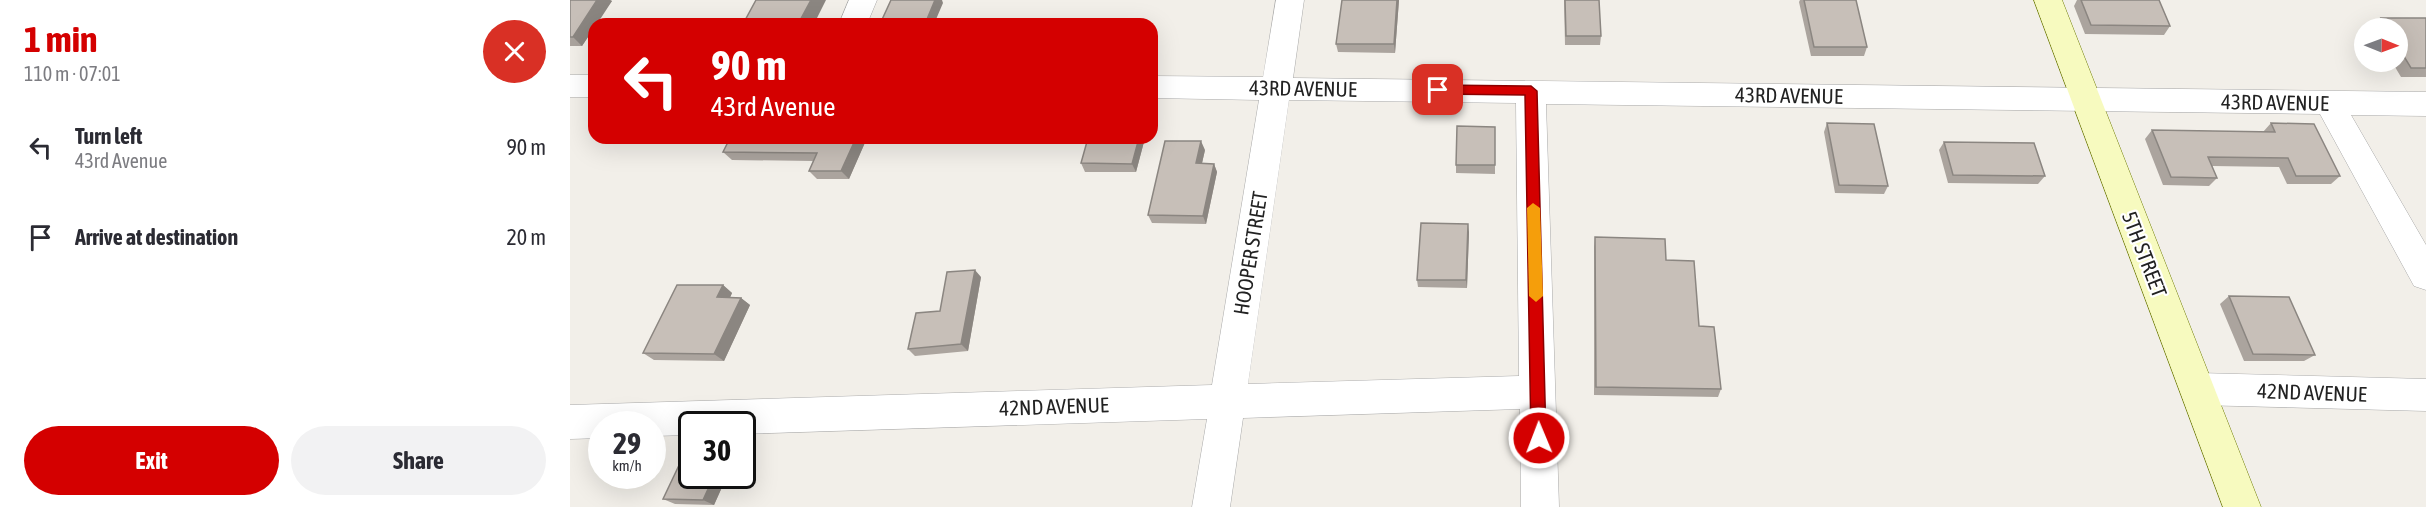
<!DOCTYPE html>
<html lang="en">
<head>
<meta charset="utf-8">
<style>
	body { margin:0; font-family:"Asap Condensed",sans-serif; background:#f2f2f3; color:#2b2b33; height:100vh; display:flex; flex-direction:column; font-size:22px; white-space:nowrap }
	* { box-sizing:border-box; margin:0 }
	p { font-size:20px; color:#7c7c81 }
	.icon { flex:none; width:33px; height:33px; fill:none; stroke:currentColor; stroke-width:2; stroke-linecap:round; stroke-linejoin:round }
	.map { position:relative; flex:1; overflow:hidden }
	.details { display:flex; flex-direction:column; background:#fff; width:570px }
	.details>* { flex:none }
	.top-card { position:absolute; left:18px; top:18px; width:570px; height:126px; border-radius:18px; box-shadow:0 6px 24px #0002; background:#d40000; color:#fff; overflow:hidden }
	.needle { width:39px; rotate:91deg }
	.buttons { position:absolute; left:1784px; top:18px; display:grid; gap:12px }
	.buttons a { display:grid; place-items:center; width:54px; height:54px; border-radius:50%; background:#fff; box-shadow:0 6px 24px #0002; font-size:30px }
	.speed { position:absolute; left:18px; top:411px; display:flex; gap:12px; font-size:30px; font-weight:700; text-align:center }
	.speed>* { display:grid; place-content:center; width:78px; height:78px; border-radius:50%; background:#fff; box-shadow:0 6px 24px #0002; line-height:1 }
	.speed small { font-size:15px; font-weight:400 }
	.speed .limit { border:3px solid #111; border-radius:9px; background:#fff; color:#111 }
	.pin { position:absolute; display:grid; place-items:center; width:51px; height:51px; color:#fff; margin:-26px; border-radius:12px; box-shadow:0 3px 9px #0006 }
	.me { position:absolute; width:66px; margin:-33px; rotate:359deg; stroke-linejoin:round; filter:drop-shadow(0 0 4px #0008) }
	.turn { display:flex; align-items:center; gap:21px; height:126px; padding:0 24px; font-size:27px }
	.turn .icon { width:78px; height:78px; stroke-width:2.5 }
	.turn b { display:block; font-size:42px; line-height:51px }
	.round { display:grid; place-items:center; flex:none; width:63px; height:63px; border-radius:32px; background:#f2f2f3 }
	.head { display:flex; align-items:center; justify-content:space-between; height:102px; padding:0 24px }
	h1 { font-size:36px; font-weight:700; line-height:45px; color:#d40000 }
	.button { display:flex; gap:12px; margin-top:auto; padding:12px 24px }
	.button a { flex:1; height:69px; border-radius:36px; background:#d40000; color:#fff; font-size:24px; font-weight:700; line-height:69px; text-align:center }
	.button a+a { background:#f2f2f3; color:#2b2b33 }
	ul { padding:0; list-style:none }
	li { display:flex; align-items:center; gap:18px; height:90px; padding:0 24px }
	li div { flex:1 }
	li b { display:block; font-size:22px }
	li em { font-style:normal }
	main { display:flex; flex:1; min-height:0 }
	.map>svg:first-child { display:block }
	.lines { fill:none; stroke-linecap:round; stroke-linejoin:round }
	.street-casing { stroke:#a9a9a9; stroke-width:1 }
	.secondary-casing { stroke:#707d05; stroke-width:1 }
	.street { fill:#fff; fill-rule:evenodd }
	.secondary { fill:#f7fabf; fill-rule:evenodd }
	.wall { fill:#aba49e }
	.shaded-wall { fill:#8b8681 }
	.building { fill:#c7bfb8; stroke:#8b8681; stroke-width:1.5 }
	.route { fill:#d40000; stroke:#8a0000; stroke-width:1.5 }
	.slow { fill:#f59e0b }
	.labels { text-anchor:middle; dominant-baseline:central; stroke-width:4.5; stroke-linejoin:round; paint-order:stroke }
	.street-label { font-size:21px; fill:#222; stroke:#fff }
</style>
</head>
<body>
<main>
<section class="details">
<div class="head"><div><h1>1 min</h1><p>110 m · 07:01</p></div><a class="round" style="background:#d93025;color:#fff"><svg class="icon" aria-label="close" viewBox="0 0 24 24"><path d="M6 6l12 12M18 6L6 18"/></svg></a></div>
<ul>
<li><svg class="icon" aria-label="left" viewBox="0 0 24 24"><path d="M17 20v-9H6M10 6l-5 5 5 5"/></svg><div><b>Turn left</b><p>43rd Avenue</p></div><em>90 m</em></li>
<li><svg class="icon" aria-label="arrive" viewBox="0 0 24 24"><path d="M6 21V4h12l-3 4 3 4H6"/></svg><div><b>Arrive at destination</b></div><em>20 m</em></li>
</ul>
<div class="button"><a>Exit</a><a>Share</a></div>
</section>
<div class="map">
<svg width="1856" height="507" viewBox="0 0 1856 507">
	<rect width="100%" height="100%" fill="#f2efe9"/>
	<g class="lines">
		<!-- street casing -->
		<g class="street-casing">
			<path id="street" d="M279,0h28l-10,24h-28z
				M706,0h28l-11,78 1133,14v24l-75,-1 75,130v45l-12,-4 -94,-172 -774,-10 13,403h-38l-1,-98 -277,9 -13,89h-38l15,-88 -465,15v-10h-50v11l-40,1v-12h-50v14l-32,1v-34l642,-20 47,-285 -107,-2v-22l111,1zM719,100l227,3 3,273 -271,8z
				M0,75h24v22h-24z
				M1628,373l228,6v32l-228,-6 -13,-4 -5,-12 5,-12z"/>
		</g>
		<!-- secondary casing -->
		<g class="secondary-casing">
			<path id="secondary" d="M1464,0h28l199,507h-38z"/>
		</g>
		<!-- street -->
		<use href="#street" class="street"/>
		<!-- secondary -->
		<use href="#secondary" class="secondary"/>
	</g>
	<!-- wall -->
	<path class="wall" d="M0,0h40l2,1 -18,23v4l-12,18h-12z
		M829,0l-4,53 -57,-1 -2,-8z
		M994,0h35l2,36 -1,9h-35z
		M1230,0h56l11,47 -3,9h-53l-12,-54z
		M1507,0h82l11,26 -6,9 -79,-1 -11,-28z
		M1811,18h45v59h-25l-9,-15h5v-34h-24l-1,-1z
		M1257,123l61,63 -4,8 -49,-1 -11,-61z
		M1701,123l69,53 -9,8h-44l-8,-17 -67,-1 5,12 -8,8 -46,-1 -18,-46 7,-9 111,2z
		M925,127v47l-39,-1v-8z
		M297,138l-18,41h-32l-8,-8 4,-10 -81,-1 -9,-8z
		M518,138h57l-9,34h-51l-4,-9z
		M1374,142l101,34 -7,8 -90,-1 -9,-33z
		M635,150l-3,13 12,1 3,8 -11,52 -54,-1 -4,-8z
		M899,232l-2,56 -49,-1 -1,-7z
		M1025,237l104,89 22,63 -3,8 -124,-2v-148z
		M411,277l-13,74 -53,5 -7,-7 32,-38z
		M153,285l9,8 -2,4 11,1 9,7 -26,56 -70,-1 -11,-7z
		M1659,296l86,59 -11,6h-60l-24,-57z
		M122,476h35l-13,29 -39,-1 -12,-5z"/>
	<!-- shaded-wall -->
	<path class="shaded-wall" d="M27,0h13l2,1 -15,23h-3v4l-12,18 -9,-9z
		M241,0h15l-12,24h-16z
		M365,0h7l1,3 -9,21h-9z
		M827,0h2l-4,53 -1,-9z
		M286,138h11l-18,41 -8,-8z
		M569,138h6l-9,34 -4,-8z
		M631,141l4,9 -5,22 -4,-9z
		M644,164l3,8 -11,52 -3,-8z
		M898,224l1,8 -2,56 -1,-8z
		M405,270l6,7 -13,74 -7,-7z
		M153,285l9,8 -5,12 -10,-8z
		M171,298l9,7 -26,56 -10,-7z
		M144,476h13l-13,29 -11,-5z"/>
	<!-- building -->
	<path class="building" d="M0,0h27l-24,37h-3z
		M186,0h55l-13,24h-55z
		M321,0h44l-10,24h-45z
		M772,0h55l-3,44h-58z
		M995,0h34l2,36h-35z
		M1234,0h52l11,47h-53z
		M1511,0h78l11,26 -79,-1z
		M1811,18h45v50h-15l-14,-23v-17h-10z
		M1257,123l47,1 14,62 -49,-1z
		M1701,123l43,1 26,52h-44l-8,-18 -80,-1 9,21 -46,-1 -19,-47 123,2z
		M887,126l38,1v38h-39z
		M160,138h126l-15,33h-32l8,-18 -94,-1z
		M518,138h51l-7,26 -51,-1z
		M595,141h36l-5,22 18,1 -11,52 -55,-1z
		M1374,142l90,1 11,33 -92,-1z
		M851,223l47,1 -2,56h-49z
		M1025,237l70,2 1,21 28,1 5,65 15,1 7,62 -125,-2z
		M405,270l-14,74 -53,5 8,-36 24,-2 7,-39z
		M107,285h46l-6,12 24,1 -27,56 -71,-1z
		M1659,296l60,1 26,58 -62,-1z
		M112,459h10v17h22l-11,24 -40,-1z"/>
	<!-- route -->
	<path class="route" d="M868,85l93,1 6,5 9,347 -2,5 -5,2 -6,-2 -2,-5 -6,-343 -87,-1 -6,-4z"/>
	<!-- slow -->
	<path class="slow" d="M963,203l7,5 3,88 -7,6 -7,-6 -2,-88z"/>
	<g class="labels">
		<!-- street labels -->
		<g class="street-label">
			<text transform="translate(733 88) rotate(1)">43RD AVENUE</text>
			<text transform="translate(1219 95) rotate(1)">43RD AVENUE</text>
			<text transform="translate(1705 102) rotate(1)">43RD AVENUE</text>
			<text transform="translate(680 253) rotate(-81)">HOOPER STREET</text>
			<text transform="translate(1575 254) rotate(69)">5TH STREET</text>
			<text transform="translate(1742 392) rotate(2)">42ND AVENUE</text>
			<text transform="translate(484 406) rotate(-2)">42ND AVENUE</text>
		</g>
	</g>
</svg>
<div class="buttons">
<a><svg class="needle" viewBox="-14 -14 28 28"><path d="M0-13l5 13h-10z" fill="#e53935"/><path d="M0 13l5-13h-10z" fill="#7c7c81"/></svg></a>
</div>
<div class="speed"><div>29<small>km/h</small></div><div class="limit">30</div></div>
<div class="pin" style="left:868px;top:90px;background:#d93025"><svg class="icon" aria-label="arrive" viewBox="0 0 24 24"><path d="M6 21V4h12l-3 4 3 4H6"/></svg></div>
<svg class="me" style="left:969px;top:438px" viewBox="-20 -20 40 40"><circle r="17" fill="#d40000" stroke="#fff" stroke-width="3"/><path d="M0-11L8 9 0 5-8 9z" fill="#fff"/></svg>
<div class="top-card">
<div class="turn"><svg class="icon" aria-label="left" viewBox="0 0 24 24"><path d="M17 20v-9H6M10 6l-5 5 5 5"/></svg><div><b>90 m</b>43rd Avenue</div></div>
</div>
</div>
</main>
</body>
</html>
